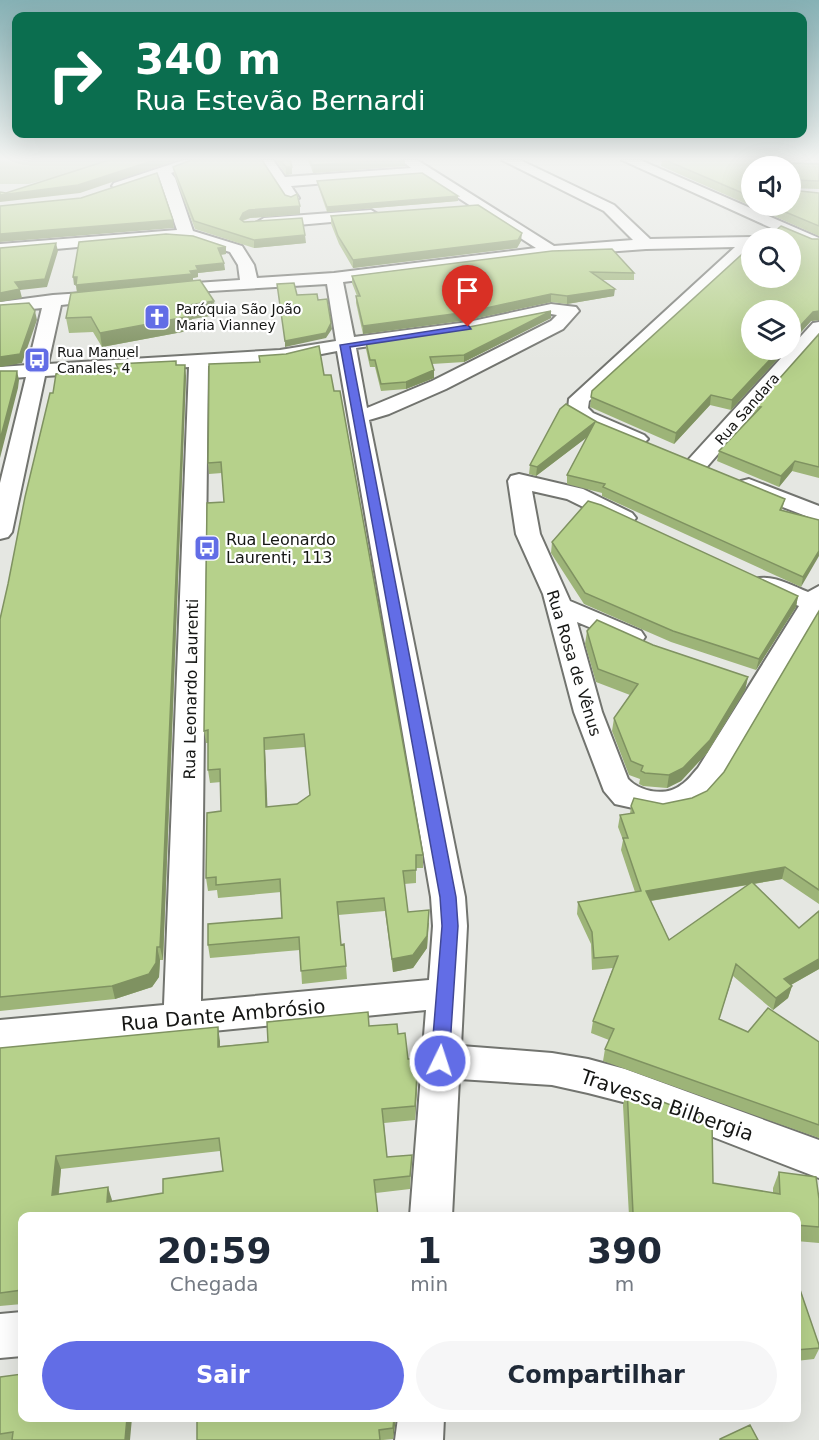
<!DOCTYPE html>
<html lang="pt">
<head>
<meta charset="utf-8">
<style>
	body { margin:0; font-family:"DejaVu Sans",sans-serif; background:#f6f6f7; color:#1f2937; height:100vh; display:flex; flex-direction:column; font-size:22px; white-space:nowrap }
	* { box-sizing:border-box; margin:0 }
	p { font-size:20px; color:#747a83 }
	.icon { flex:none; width:33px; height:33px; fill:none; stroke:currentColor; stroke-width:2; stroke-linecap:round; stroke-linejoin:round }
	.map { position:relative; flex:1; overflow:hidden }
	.drawer { position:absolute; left:18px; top:1212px; width:783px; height:210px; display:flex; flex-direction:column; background:#fff; border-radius:12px; box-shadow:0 6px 24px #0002 }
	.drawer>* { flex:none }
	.hud { position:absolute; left:12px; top:12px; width:795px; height:126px; border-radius:12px; box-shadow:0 6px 24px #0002; background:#0b6e4f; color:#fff; overflow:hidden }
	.controls { position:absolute; left:741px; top:156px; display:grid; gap:12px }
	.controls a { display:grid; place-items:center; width:60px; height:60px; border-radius:50%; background:#fff; box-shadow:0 6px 24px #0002; font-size:30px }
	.pin { position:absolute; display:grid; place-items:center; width:51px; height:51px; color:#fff; margin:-62px -26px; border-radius:50% 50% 50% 0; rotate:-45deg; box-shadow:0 0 6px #0007 }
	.pin .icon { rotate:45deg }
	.me { position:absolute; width:66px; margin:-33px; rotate:4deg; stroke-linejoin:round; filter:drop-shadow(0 0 4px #0008) }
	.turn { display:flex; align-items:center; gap:21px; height:126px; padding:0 24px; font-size:27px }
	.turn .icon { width:78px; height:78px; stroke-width:2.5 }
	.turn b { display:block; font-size:42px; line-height:51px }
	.eta { display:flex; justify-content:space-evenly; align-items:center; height:102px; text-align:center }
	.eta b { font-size:36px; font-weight:700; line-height:42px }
	.button { display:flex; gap:12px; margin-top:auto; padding:12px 24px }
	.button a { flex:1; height:69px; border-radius:36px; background:#626de6; color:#fff; font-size:24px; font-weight:700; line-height:69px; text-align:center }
	.button a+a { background:#f6f6f7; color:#1f2937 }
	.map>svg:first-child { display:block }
	.green { fill:#b4c69b }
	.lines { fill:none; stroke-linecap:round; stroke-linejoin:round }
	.minor-casing { stroke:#72746f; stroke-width:4 }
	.minor { fill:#fff; fill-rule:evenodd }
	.wall { fill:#9db478; fill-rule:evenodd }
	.shaded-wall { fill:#7f9261 }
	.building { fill:#b6d18b; stroke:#7f9261; stroke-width:1.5; fill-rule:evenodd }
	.route { fill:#626de6; stroke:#404796; stroke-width:1.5 }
	.labels { text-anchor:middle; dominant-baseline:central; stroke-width:4.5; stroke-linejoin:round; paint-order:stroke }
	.far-poi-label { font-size:14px; fill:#151614; stroke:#fff; text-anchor:start }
	.far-street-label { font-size:14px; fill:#151614; stroke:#fff }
	.poi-label { font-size:16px; fill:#151614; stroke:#fff; text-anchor:start }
	.street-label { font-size:16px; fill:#151614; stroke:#fff }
	.near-street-label { font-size:20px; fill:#151614; stroke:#fff }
</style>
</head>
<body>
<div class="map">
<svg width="819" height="1440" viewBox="0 0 819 1440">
	<rect width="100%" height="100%" fill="#e5e7e2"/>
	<!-- green -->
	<path class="green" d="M0,160h120l-91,24h-29z"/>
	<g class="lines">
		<!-- minor casing -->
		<g class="minor-casing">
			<path id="minor" d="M184,160h20l-33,13 4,5 18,53 49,15 12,19 3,13 77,-5 202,-25 -113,-73 -132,11 8,12 -7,4 -5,-1 -28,-41h14l12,17 126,-9 -10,-8h16l137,86 79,-6 -29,-29 -102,-51h18l94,45 36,34 100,-2 7,1h-5v11l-163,152 -1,7 5,5 51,22 4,4 -4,4 -7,2 -58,-24 -11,-12 1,-10 166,-152 -89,2 -95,7 -208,26 11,55 114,-15 83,-18 25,3 3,4 -16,18 -117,60 -57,25 -20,6 96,477 2,29 -6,120 91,7 36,6 37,10 194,71v38l-196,-76 -35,-9 -36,-8 -93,-6 -7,137h-42l16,-206 -426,42v-32l164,-15 25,-638 -144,9 -33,156 -4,5 -8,2v-56l26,-106 -26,2v-12l28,-2 14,-57 -42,4v-10l53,-7 61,-4 3,4 -3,4 -53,6 -13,59 232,-14 56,-9 -9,-57 -167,10 -3,-4 9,-5 74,-5 -2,-15 -8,-13 -36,-11 -27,-2 -167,15v-10l177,-14 -18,-53 -40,13 -7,-4 2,-3zM551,314l6,1 -6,6 -119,60 -65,27 -11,-60 112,-16zM337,351l94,546 2,29 -4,54 -228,21 7,-635 72,-4z
				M622,160h18l179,78v8l-10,-1z
				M371,210l8,5 -3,3 -112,10 -8,-5 8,-5z
				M819,322v16l-114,131h-16l-3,-5 3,-5 124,-136z
				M519,474l64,15 49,24 4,5 -4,5h-16l-49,-24 -35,-8 8,43 30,67 71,30 4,6 -4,6 -9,2 -55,-23 25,90 26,67c12,13 38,18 53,6 7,-4 12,-12 17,-17l101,-162 -44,-17 -3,-5 3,-5c18,-5 37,7 53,13l11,-6v30l-99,166 -17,19 -14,7 -29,6 -45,-10 -11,-13 -30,-79 -31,-118 -27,-60 -8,-53 3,-5z
				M749,479l70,27v15l-78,-30 -3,-5 3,-5z
				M22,1312v44l-22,2v-44z
				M398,1418h46l-1,22h-48z"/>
		</g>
		<!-- minor -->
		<use href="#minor" class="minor"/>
	</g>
	<!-- wall -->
	<path class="wall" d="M276,160h14l2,14 -6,1z
		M308,160h97v6l-92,7z
		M662,160h88l41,3 28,1v25l-29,-1v-22h-38v40h38l29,-13v43l-158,-70z
		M173,167l112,28 15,19 -50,4 -7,3 63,22 -52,5 -59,-19 -21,-55z
		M317,181l141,15v5l-131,11 -9,-26z
		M331,216l190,25 -4,7 -164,20 -14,-24 -8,-20z
		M812,239h7v81l-8,1 -80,89 -21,-5 -36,39 -84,-37 2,-16 160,-113z
		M226,247v7l-6,1 5,15 -27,3v4l-5,1v3l23,34 -24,4 1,11 -91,17 -9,-15 -24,1 -3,-15 11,-26 -1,-8 -2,1z
		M552,251l82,22v7h-32l12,16 -47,8 -16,-2 -83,18 -105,14 -7,-31v-7h1l-5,-13v-7z
		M551,311v7l-87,44 -32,2 2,6v8l-28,11 -25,2 -6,-24h-5l-4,-18v-7l103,-15z
		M819,334v144l-27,-7 -13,16 -62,-26 2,-10 35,-36 1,-9z
		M116,364l61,1 9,11 -23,584h-3l-1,17 -7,10 -37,12 -115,12v-392l53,-226 64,-25z
		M324,375l99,480v13h-7v15l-12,1 4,28 21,11 -2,25 -14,20 -20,4 -8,-61 -47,4 3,30 5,21 1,13 -45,5 -2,-34 -90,8 -2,-13 74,-27 -1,-26 -63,6 -1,-8 -9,1 -2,-13 15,-67v-29l-11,1 -2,-13v-27h-2l-2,-12 20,-229 -2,-29 -13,1 -1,-11zM305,747l5,48 -13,9 -30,3 -2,-57z
		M597,422l188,77 -3,11 37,10 -18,67 -199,-91v-3l-35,-9v-9l20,-38 -51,39 -7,-2 1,-9z
		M552,542l246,54 -2,11 -40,63 -85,-28 -87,-38 -33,-51z
		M819,611v293l-37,-25 -28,5 45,44 20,-17v58l-28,16 1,1 -4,12 -15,12 -40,-34 -14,43 29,13 71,10v96l-216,-77 2,-12 4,-9 -18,-7 2,-12 20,-53 -21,2 -1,-26 -14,-30 1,-12 57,-10 -14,-42 2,-10 -5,-13 2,-12 10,-1 1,-8 32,-2 29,-6 15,-7 17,-19zM748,885l-79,55 -18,-39z
		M587,631l66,14 95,32 -3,13 -38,63 -26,28 -14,7 -24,-2 -4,-2 1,-5 -11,-4 -17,-44 2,-13 16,-23 -34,-13 -11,-38z
		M369,1026l29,8 10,25 10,13 -3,48 -31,3 3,34 25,-2 -2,34 -34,4 -354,23v88l-22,2v-258l220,-7v5l48,-4zM220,1151l3,20 -60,22 -51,8 -53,-7 2,-25z
		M627,1088l86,95 60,10v-5l6,-16 40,27v44l-23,-2v-25h-167l-6,-111z
		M796,1278l23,67v4l-5,10 -18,2z
		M0,1377l130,63h-130z
		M197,1418h199l-3,21 -10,1h-186z"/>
	<!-- shaded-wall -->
	<path class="shaded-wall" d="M155,160h22l-97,33 -80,9v-7z
		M392,160h13v6l-92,7 -1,-8z
		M286,167h6v7l-6,1z
		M458,196v5l-131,11v-5z
		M300,206v8l-50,4 -7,2 -3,7v-8l3,-6 6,-3z
		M173,220l1,8 -174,14v-8z
		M522,233l-1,8 -4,7 -164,20v-8z
		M305,235l1,8 -52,5v-8z
		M56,243l2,8 -11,36 -27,3 2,8 -22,4v-9l15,-11z
		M226,247v7l-8,1v-7z
		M224,263l1,7 -27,3v4l-5,1v3l-116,11 -1,-7 120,-19z
		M73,277h4l2,7 -5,1z
		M615,289l-1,7 -47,8v-8z
		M551,294v8l-83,18 -105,14v-8z
		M214,301l2,14 -24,4 1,11 -91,17 -2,-14 83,-27z
		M35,311l2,9 -15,43 -22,4v-10z
		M551,311v7l-87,44v-7z
		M819,311v9l-8,1 -21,23v-7l23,-25z
		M331,323l1,6 -6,9 -41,9v-6z
		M779,350h7l-55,60 1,-10z
		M185,365l1,11 -23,584 -3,-13z
		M434,370v8l-28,11v-7z
		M17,371l2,9 -1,8 -18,70v-18z
		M711,395l-1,10 -36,39 2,-11z
		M595,422l-1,10 -58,44 1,-9z
		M795,461l-3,10 -13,16 2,-11z
		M819,551v5l-18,31 2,-10z
		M798,596l-2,11 -40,63 3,-11z
		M748,677l-3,13 -38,63 -26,28 -14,7 2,-13z
		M264,738l1,12 3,69 -2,-12z
		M785,867l-3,12 -139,23 3,-11z
		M429,910l-2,38 -14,20 -20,4 -1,-13z
		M157,947l3,13 -1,17 -7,10 -37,12 -3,-13z
		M819,959v10l-39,22 4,-12z
		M792,986l-4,12 -15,12 3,-12z
		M218,1027l2,14v19l-2,-13z
		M418,1059v13l-3,48v-14z
		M56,1156l5,13 -4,39 -5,-13z
		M108,1187l4,13v15l-5,-13z
		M127,1418h5l-2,22h-5z
		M394,1418h2l-3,21v-11z"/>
	<!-- building -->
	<path class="building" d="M109,160h46l-77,25 -78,10v-3l6,1z
		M191,160h71l23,35 6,2 6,-3 3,12 -51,4 -6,3 -3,6 4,3 58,-4 3,17 -51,5 -60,-19 -21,-54z
		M280,160h10l2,7h-6z
		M310,160h82l-80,5z
		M665,160h124l2,3 28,1v17l-27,-1 -2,5v-19h-38v31z
		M157,173l16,47 -173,14v-28l81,-8z
		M422,173l36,23 -131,11 -10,-26z
		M790,190l29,3v33l-48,-20h19z
		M478,205l44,28 -4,7 -165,20 -15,-24 -7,-20z
		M781,226l31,13h7v72l-6,1 -23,25v-27h-38v40h27l-47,50 -21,-5 -35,38 -85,-36 1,-6 159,-145h1v32h38v-40h-23z
		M166,234l27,2 33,11 -8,1 6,15 -28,3 2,4 -8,1 2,3 -116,11 1,-8h-4l6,-35z
		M56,243l-11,36 -30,3 5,7 -20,4v-45z
		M612,249l22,24 -43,-1 24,17 -48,7 -16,-2 -83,18 -105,14 -7,-30h4l-8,-20 200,-25z
		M200,280l14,21 -31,5 8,10 -91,17 -9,-16 -25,1 5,-25z
		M294,283l3,12 20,-1 1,6 9,-1 4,24 -5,10 -41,8 -8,-57z
		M29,303l6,8 -15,43 -20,3v-52z
		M551,311l-87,44 -34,2 4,13 -28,12 -25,2 -6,-24h-5l-4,-18 103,-15z
		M819,334v133l-24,-6 -14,15 -62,-25 42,-44 -6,-1z
		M319,346l5,29h7l3,16h6l83,464h-7v15l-13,1 5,41 21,-2 -2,26 -14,19 -21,4 -8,-61 -47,4 4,43 3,-1 2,22 -45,5 -2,-34 -91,8v-21l74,-6 -2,-39 -64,6v-8l-10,1 1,-65 14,-2 -1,-42 -12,1v-40l-4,1 3,-228 17,-1 -3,-40 -13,1 1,-99 51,-2 -1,-6 27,-2zM304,734l6,61 -13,9 -31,3 -2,-69z
		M176,361v4h9l-23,542 -2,40h-3l-1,16 -7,11 -37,12 -112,11v-378l8,-35 17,-87 25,-104h3l3,-19 10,-2 52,-4 -2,-4z
		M0,371h17l-1,8 -16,61z
		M566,404l31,18 188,77 -5,11 39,10v31l-16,26 -200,-90 2,-3 -38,-9 28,-53 -58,45 -7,-2 30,-56z
		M588,501l13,4 197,91 -39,63 -86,-28 -88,-38 -33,-51z
		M819,611v279l-34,-23 -139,24 23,49 83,-58 47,46 20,-17v48l-35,20 8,7 -16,12 -40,-34 -17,55 29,13 20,-24 51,34v83l-214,-76 9,-20 -21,-8 25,-65 -24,2 -2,-26 -14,-30 63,-11 -18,-53h5l-8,-23 14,-2 -3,-7 3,-8 29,6 29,-6 15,-7 17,-19z
		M597,620l56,25 95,32 -38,63 -27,28 -14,7 -24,-2 -4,-2 2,-5 -12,-5 -17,-43 24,-34 -40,-15 -11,-38z
		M368,1012l1,14 28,-2 1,10 7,-1 3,26h10l-3,47 -33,3 5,48 25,-2 -2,21 -36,4 4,36h-356v74l-22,3v-245l218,-21v20l50,-5 -1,-20zM219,1138l4,33 -60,8v14l-56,9 1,-15 -56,8 4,-39z
		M627,1088l85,33 1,62 67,11 -1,-22 37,5 3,22v28l-23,-2v-9h-104l-59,-3z
		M796,1278l23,67v3l-23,2z
		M22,1374v44h105l-2,22h-113l1,-8 -13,2v-57z
		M197,1418h197l-1,10 -14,2 1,10h-183z
		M750,1425l8,15h-38v-1z"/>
	<!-- sky -->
	<linearGradient id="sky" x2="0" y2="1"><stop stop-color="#86b1b5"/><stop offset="0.44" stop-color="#f3f4f2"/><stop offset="1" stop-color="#f3f4f2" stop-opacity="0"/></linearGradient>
	<rect width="819" height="361" fill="url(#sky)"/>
	<!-- route -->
	<path class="route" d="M468,325l3,4 -121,18 106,550 2,29 -9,135 -3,5 -6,3 -6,-3 -3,-5 11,-135 -2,-29 -100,-552z"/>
	<!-- icons -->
	<defs>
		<g id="church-square" transform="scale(1.35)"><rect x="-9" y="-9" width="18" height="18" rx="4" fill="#626de6" stroke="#fff"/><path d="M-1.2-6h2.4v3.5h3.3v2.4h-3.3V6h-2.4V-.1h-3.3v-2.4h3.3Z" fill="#fff"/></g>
		<g id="bus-square" transform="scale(1.35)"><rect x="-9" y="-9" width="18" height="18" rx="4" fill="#626de6" stroke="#fff"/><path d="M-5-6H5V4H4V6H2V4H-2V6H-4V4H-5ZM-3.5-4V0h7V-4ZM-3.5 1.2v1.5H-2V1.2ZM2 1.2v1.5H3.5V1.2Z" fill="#fff"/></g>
	</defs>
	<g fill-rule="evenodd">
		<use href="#church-square" x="157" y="317"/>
		<use href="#bus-square" x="37" y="360"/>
		<use href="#bus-square" x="207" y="548"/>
	</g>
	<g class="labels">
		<!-- far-poi labels -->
		<g class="far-poi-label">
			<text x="176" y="309">Paróquia São João<tspan x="176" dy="16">Maria Vianney</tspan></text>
			<text x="57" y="352">Rua Manuel<tspan x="57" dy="16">Canales, 4</tspan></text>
		</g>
		<!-- far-street labels -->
		<g class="far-street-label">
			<text transform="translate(747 409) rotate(-49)">Rua Sandara</text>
		</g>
		<!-- poi labels -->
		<g class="poi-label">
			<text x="226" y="539">Rua Leonardo<tspan x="226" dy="18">Laurenti, 113</tspan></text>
		</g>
		<!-- street labels -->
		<g class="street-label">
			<text transform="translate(574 663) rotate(73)">Rua Rosa de Vênus</text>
			<text transform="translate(191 689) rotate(-89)">Rua Leonardo Laurenti</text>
		</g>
		<!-- near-street labels -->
		<g class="near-street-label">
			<text transform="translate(223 1015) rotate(-5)">Rua Dante Ambrósio</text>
			<text transform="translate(667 1105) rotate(19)">Travessa Bilbergia</text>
		</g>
	</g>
</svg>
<div class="controls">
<a><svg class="icon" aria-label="sound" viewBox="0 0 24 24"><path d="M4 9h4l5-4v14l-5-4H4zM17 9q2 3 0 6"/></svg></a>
<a><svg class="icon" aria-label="search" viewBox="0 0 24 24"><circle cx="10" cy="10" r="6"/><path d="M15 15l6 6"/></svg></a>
<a><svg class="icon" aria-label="layers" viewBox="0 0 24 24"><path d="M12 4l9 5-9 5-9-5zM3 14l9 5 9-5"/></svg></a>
</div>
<div class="pin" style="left:468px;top:327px;background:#d93025"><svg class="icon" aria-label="arrive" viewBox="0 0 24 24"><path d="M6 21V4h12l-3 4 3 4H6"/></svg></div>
<svg class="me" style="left:440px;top:1061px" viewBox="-20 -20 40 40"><circle r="17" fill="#626de6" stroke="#fff" stroke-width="3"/><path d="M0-11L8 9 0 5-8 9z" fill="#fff"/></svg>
<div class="hud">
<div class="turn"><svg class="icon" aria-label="right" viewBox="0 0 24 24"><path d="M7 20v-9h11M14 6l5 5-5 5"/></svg><div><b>340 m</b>Rua Estevão Bernardi</div></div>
</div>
<section class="drawer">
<div class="eta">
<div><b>20:59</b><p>Chegada</p></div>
<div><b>1</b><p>min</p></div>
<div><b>390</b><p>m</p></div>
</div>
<div class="button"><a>Sair</a><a>Compartilhar</a></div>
</section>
</div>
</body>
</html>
